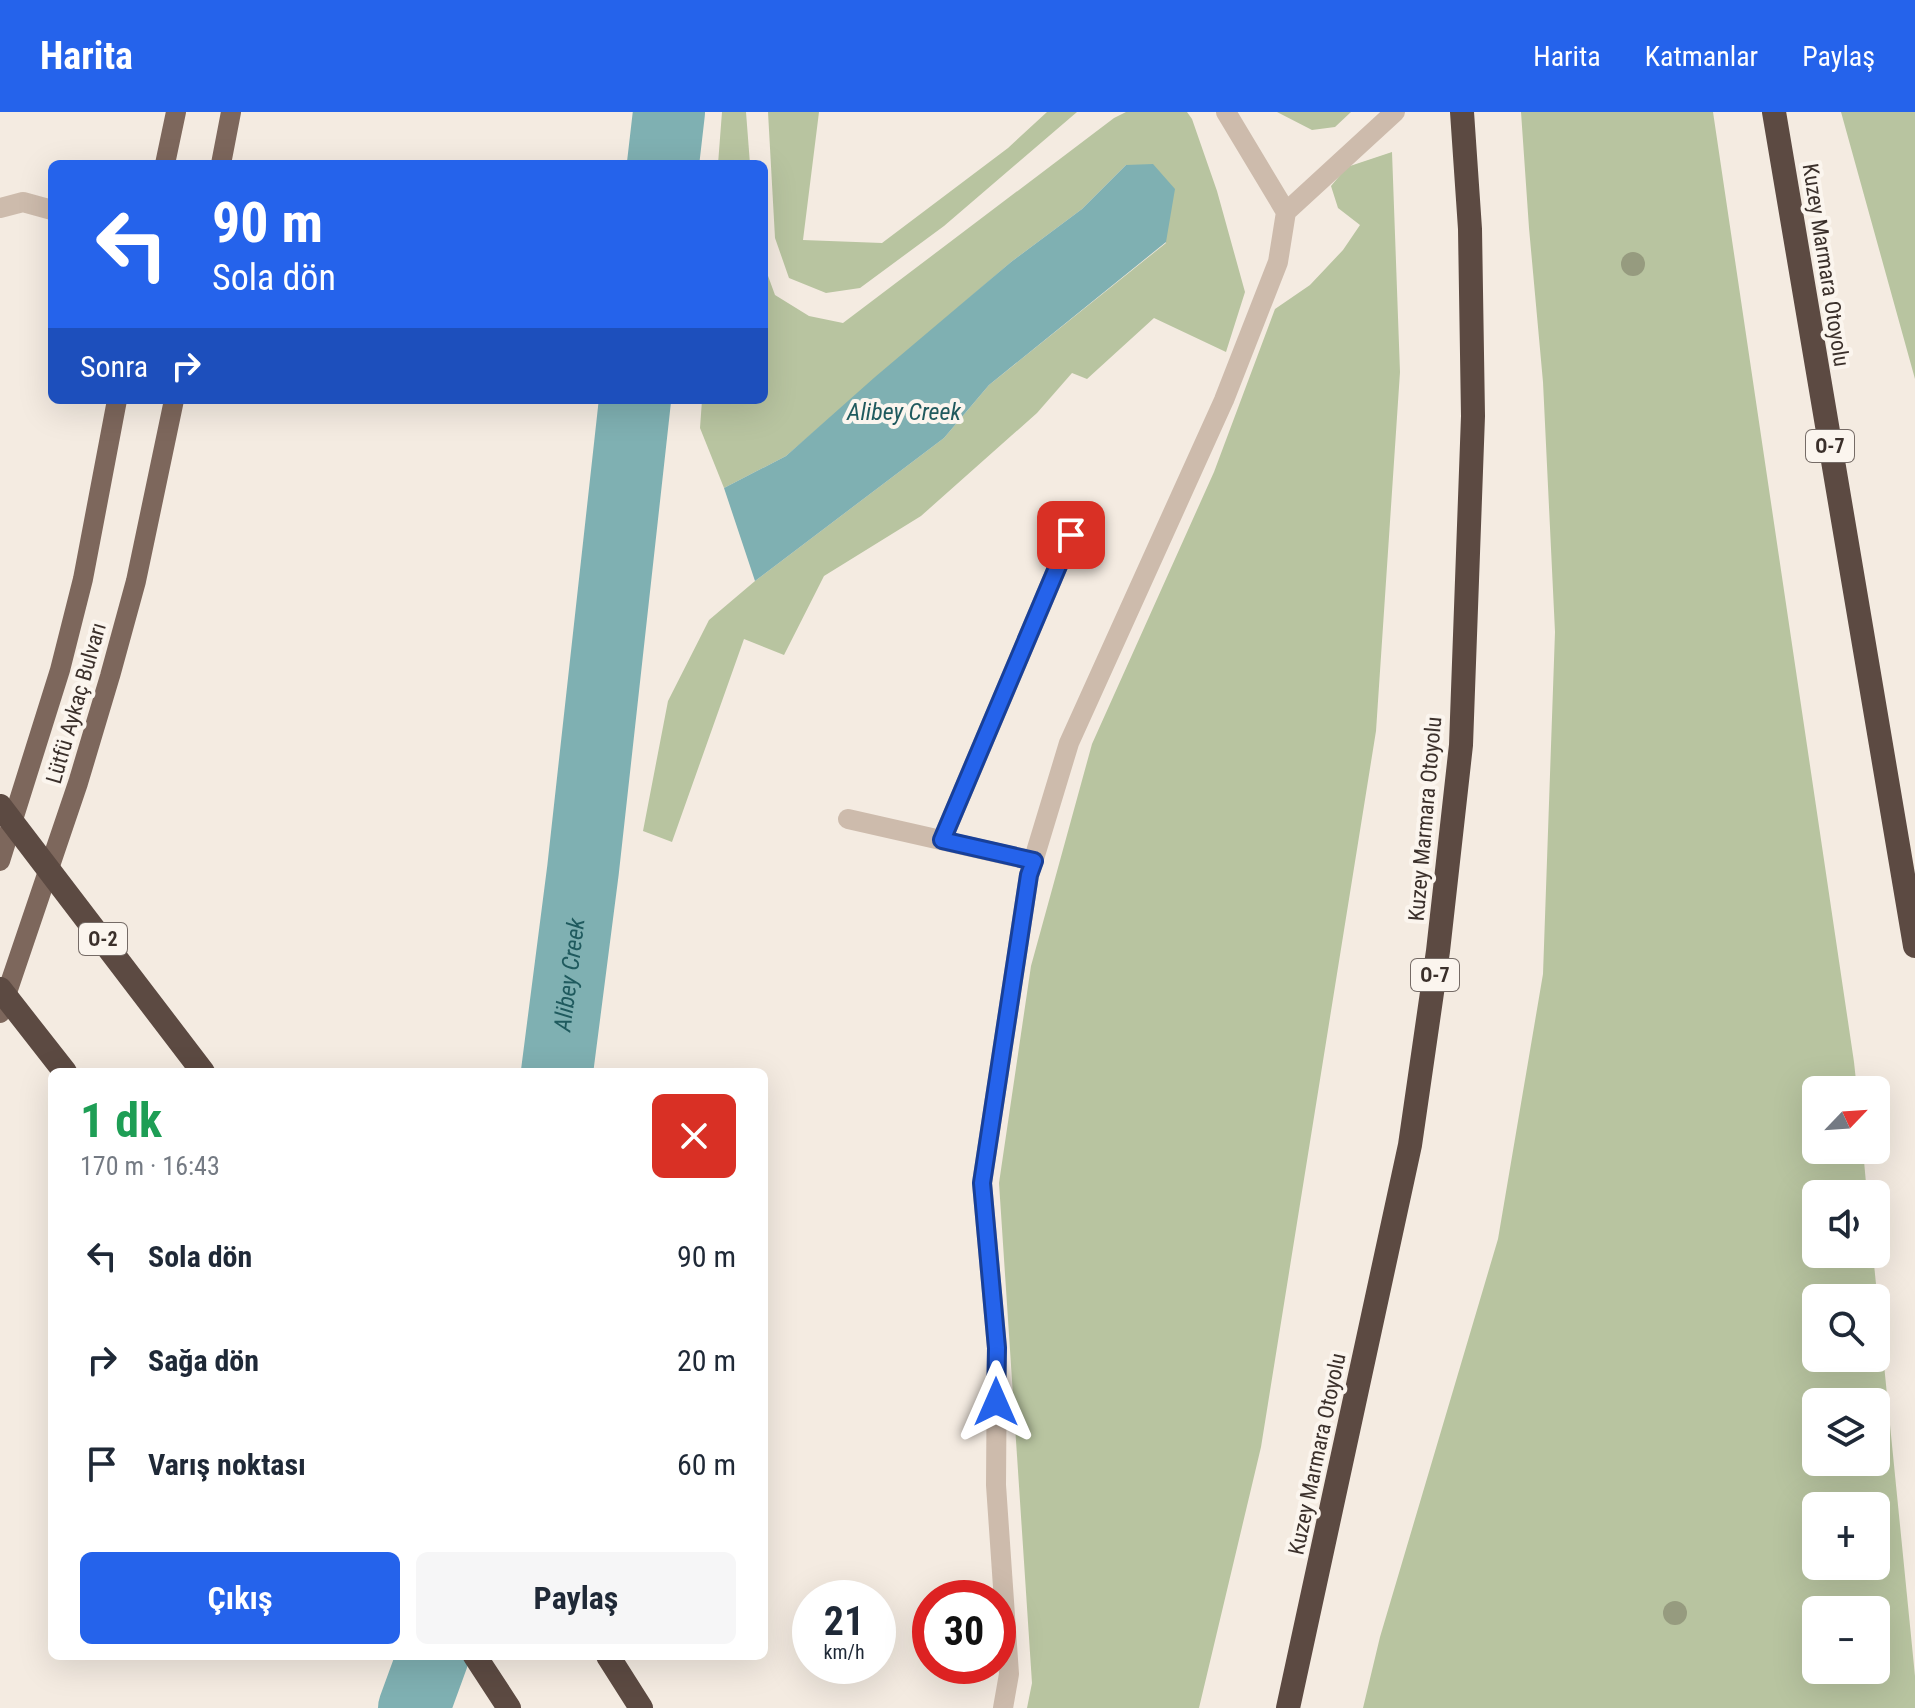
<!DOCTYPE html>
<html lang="tr">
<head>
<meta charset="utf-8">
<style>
	body { margin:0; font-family:"Roboto Condensed",sans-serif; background:#f6f6f7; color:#1f2937; height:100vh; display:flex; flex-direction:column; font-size:30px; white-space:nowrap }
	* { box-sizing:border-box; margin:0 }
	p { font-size:26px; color:#747a83 }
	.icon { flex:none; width:44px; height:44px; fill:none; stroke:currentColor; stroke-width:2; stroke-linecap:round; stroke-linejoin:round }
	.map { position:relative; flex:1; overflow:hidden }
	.details { position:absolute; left:48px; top:956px; width:720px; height:592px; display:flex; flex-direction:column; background:#fff; border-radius:12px; box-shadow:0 8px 32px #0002 }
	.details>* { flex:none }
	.banner { position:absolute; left:48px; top:48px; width:720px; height:244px; border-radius:12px; box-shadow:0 8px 32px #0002; background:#2563eb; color:#fff; overflow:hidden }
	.needle { width:52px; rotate:65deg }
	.buttons { position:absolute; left:1802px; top:964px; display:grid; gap:16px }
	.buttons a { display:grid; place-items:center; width:88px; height:88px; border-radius:12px; background:#fff; box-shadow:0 8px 32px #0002; font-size:40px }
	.speed { position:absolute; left:792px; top:1468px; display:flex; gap:16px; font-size:40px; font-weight:700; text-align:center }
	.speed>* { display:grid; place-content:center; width:104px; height:104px; border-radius:50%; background:#fff; box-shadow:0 8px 32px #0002; line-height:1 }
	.speed small { font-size:20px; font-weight:400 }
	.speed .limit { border:12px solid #d22; background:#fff; color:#111 }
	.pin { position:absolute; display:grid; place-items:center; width:68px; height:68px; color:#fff; margin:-34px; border-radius:16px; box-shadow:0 4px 12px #0006 }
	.me { position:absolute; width:88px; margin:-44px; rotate:0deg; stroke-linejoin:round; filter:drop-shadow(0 0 6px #0008) }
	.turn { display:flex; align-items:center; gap:28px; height:168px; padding:0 32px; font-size:36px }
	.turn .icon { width:104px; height:104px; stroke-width:2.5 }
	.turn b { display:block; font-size:56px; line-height:68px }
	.then { display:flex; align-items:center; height:76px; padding:0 32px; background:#0003; gap:16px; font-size:30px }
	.round { display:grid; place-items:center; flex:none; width:84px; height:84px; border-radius:12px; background:#f6f6f7 }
	.overview { display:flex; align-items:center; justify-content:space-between; height:136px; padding:0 32px }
	h1 { font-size:48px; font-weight:700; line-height:60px; color:#1e9e55 }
	.button { display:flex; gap:16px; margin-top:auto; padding:16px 32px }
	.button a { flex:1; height:92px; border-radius:12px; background:#2563eb; color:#fff; font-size:32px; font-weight:700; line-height:92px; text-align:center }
	.button a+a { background:#f6f6f7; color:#1f2937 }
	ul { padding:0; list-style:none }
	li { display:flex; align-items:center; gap:24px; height:104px; padding:0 32px }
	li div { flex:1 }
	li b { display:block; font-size:30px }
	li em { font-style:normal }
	header { display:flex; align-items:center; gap:48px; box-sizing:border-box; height:112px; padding:0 40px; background:#2563eb; color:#fff }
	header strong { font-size:38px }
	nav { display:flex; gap:44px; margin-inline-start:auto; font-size:28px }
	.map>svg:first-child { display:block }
	.green { fill:#b8c4a0; fill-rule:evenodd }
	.water { fill:#7fb0b2 }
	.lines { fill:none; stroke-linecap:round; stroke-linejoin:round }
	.river { stroke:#7fb0b2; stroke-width:72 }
	.minor { stroke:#cdbbac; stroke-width:20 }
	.major { stroke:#7d675c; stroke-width:20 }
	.highway { stroke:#5c4a42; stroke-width:24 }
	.highway-bridge { stroke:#5c4a42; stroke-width:24 }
	.tree { fill:#969b7f }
	.route-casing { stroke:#184099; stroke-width:20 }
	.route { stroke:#2563eb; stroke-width:14 }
	.labels { text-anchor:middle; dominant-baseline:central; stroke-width:8; stroke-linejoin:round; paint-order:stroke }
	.shield { fill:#fbf5ee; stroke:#756b66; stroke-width:2 }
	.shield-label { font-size:20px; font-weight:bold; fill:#3b302b }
	.street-label { font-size:22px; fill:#3b302b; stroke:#fbf5ee }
	.water-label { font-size:24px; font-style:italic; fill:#1f5a5e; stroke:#fbf5ee }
</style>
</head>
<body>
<header>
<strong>Harita</strong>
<nav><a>Harita</a><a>Katmanlar</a><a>Paylaş</a></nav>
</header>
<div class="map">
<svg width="1915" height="1596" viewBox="0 0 1915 1596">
	<rect width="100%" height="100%" fill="#f4ebe1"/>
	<!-- green -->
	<path class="green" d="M722,0h24l4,52h-32z
		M768,0h51l-16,128 79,3 126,-95 39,-36h30l-133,114 -84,62 -34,5 -37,-15 -14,-40z
		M1126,0h61l5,7 25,72 28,101 -19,60 -72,-34 -67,61 -15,-6 -35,40 -116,103 -97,60 -40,79 -40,-16 -72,203 -29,-11 25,-130 41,-81 46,-39 189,-143 45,-53 177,-142 -40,-78 -44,44 -71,53 -225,194 -62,32 -24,-60 2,-28h62v-135l11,30 34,21 34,7 271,-205z
		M1277,0h74l-16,15 -23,3z
		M1521,0h192l141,950 3,28h-41v60h47l4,44h-51v60h57l42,422v32h-552l17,-71 118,-398 45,-265 12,-342 -12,-250 -14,-154zM1816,1186h60v60h-60zM1876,1290v60h-60v-60zM1816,1394h60v60h-60zM1816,1498h60v60h-60z
		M1841,0h74v267z
		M1392,40l8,220 -24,359 -115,716 -62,261h-172l5,-25 -33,-500 32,-217 61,-222 122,-272 61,-163 35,-24 33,-35 17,-25 -22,-17 -7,-22 16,-19z"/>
	<!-- water -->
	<path class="water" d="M1153,52l22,25 -9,53 -177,143 -45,53 -189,143 -31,-93 62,-32 89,-79 136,-115 71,-53 44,-44z"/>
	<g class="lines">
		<!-- river -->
		<g class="river">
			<path d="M663,52l6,-52"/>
			<path id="s1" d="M557,960l26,-202 52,-470"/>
			<path d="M414,1596l19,-52"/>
		</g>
		<!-- minor -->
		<path class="minor" d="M1226,0l60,100
			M0,96l23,-6 29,8
			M848,707l186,42
			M942,728l129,-305
			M1003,1596l6,-34 -13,-189 1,-137 -15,-165 47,-308 40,-132 155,-343 54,-138 8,-50 109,-100"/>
		<!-- major -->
		<path class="major" d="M165,52l11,-52
			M221,52l10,-52
			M0,749l60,-191 23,-91 34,-179
			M0,901l78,-230 32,-107 26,-95 38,-181"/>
		<!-- highway -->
		<path class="highway" d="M1774,0l141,834
			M475,1544l34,52
			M608,1544l33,52
			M1288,1596l122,-563 28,-194 23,-206 12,-329 -3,-187 -8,-117"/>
		<!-- highway-bridge -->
		<path class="highway-bridge" d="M0,694l203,266
			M0,877l65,83"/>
	</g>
	<!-- trees -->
	<g class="tree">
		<circle cx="1633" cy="152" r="12"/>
		<circle cx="1675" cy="1501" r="12"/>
	</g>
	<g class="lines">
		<!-- route casing -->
		<g class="route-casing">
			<path id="route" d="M996,1290l1,-54 -15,-165 47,-308 5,-14 -92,-21 129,-305"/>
		</g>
		<!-- route -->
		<use href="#route" class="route"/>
	</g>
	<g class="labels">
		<!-- shield labels -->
		<g class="shield">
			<rect x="1806" y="318" width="48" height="32" rx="6"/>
			<rect x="79" y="811" width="48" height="32" rx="6"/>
			<rect x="1411" y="847" width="48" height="32" rx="6"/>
		</g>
		<g class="shield-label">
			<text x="1830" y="334">O-7</text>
			<text x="103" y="827">O-2</text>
			<text x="1435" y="863">O-7</text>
		</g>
		<!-- street labels -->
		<g class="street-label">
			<text transform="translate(1826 153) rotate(81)">Kuzey Marmara Otoyolu</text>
			<text transform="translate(76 591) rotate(-74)">Lütfü Aykaç Bulvarı</text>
			<text transform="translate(1425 707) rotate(-85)">Kuzey Marmara Otoyolu</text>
			<text transform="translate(1317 1342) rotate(-78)">Kuzey Marmara Otoyolu</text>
		</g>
		<!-- water labels -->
		<g class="water-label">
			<text x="904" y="300">Alibey Creek</text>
			<text stroke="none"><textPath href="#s1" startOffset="98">Alibey Creek</textPath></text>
		</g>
	</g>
</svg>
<div class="buttons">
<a><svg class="needle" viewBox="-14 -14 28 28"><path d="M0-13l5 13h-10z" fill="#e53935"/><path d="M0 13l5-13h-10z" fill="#747a83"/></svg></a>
<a><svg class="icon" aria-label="sound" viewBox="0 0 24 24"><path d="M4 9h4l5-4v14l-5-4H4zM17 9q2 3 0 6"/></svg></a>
<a><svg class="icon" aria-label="search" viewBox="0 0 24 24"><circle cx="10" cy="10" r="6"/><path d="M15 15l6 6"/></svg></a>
<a><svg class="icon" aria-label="layers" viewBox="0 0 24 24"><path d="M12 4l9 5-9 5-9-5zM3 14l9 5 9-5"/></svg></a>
<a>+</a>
<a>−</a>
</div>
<div class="speed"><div>21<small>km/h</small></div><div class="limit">30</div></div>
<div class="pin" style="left:1071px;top:423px;background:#d93025"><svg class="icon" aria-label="arrive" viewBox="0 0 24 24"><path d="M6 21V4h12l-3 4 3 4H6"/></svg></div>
<svg class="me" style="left:996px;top:1290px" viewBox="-20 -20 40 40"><path d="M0-17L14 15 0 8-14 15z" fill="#2563eb" stroke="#fff" stroke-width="4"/></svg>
<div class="banner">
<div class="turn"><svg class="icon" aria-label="left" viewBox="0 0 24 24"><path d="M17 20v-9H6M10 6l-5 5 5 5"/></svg><div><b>90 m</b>Sola dön</div></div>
<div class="then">Sonra<svg class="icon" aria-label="right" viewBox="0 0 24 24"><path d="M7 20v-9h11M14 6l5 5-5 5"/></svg></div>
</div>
<section class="details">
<div class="overview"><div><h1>1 dk</h1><p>170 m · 16:43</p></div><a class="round" style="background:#d93025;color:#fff"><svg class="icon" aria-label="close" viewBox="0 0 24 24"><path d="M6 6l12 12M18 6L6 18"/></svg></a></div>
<ul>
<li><svg class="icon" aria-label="left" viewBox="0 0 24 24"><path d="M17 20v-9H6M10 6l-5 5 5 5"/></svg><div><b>Sola dön</b></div><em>90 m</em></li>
<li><svg class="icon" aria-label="right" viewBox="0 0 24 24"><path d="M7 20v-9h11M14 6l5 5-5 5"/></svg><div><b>Sağa dön</b></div><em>20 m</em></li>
<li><svg class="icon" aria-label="arrive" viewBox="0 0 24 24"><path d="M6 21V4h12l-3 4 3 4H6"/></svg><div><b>Varış noktası</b></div><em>60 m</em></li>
</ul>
<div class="button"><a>Çıkış</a><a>Paylaş</a></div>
</section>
</div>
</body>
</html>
